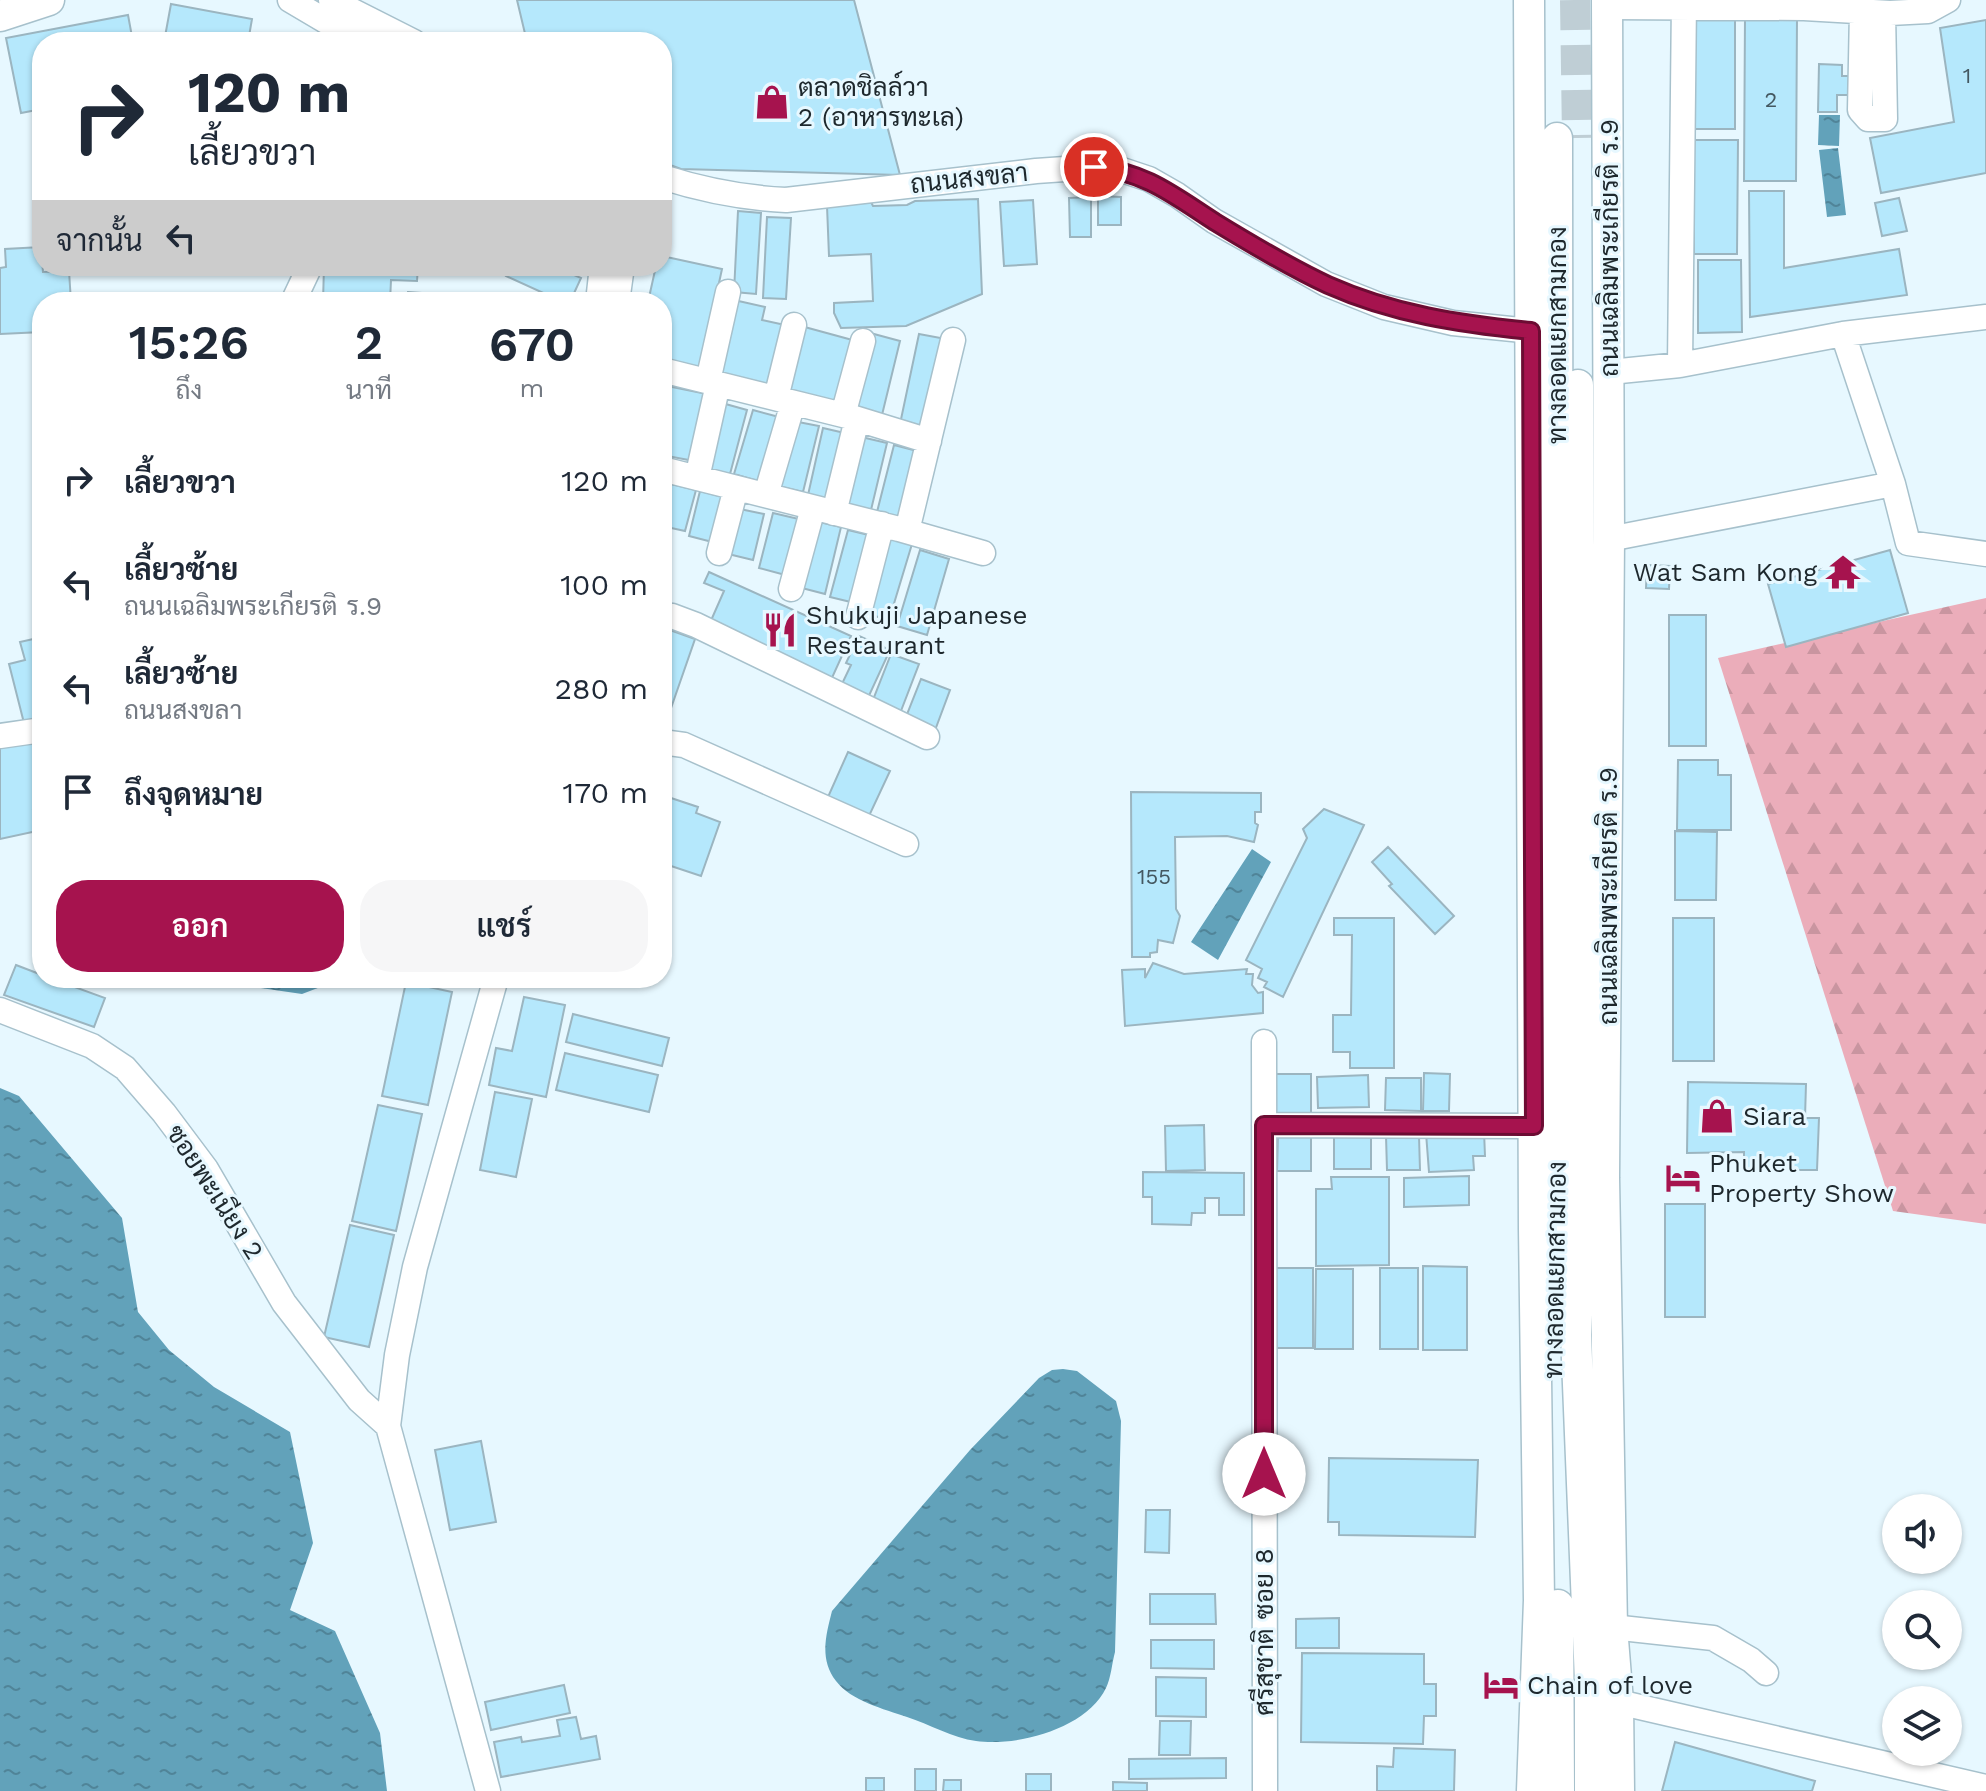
<!DOCTYPE html>
<html lang="th">
<head>
<meta charset="utf-8">
<style>
	body { margin:0; font-family:"Work Sans",Sarabun,sans-serif; background:#f6f6f7; color:#1f2937; height:100vh; display:flex; flex-direction:column; font-size:30px; white-space:nowrap }
	* { box-sizing:border-box; margin:0 }
	p { font-size:26px; color:#747a83 }
	.icon { flex:none; width:44px; height:44px; fill:none; stroke:currentColor; stroke-width:2; stroke-linecap:round; stroke-linejoin:round }
	.map { position:relative; flex:1; overflow:hidden }
	.panel { position:absolute; left:32px; top:292px; width:640px; height:696px; display:flex; flex-direction:column; background:#fff; border-radius:32px; box-shadow:0 2px 6px #0004 }
	.panel>* { flex:none }
	.hud { position:absolute; left:32px; top:32px; width:640px; height:244px; border-radius:32px; box-shadow:0 2px 6px #0004; background:#fff; color:#1f2937; overflow:hidden }
	.buttons { position:absolute; left:1882px; top:1494px; display:grid; gap:16px }
	.buttons a { display:grid; place-items:center; width:80px; height:80px; border-radius:50%; background:#fff; box-shadow:0 2px 6px #0004; font-size:40px }
	.pin { position:absolute; display:grid; place-items:center; width:68px; height:68px; color:#fff; margin:-34px; border:4px solid #fff; border-radius:50%; box-shadow:0 2px 8px #0007 }
	.me { position:absolute; width:88px; margin:-44px; rotate:0deg; stroke-linejoin:round; filter:drop-shadow(0 0 6px #0008) }
	.turn { display:flex; align-items:center; gap:28px; height:168px; padding:0 24px; font-size:36px }
	.turn .icon { width:104px; height:104px; stroke-width:2.5 }
	.turn b { display:block; font-size:56px; line-height:68px }
	.then { display:flex; align-items:center; height:76px; padding:0 24px; background:#0003; gap:16px; font-size:30px }
	.eta { display:flex; justify-content:space-evenly; align-items:center; height:136px; text-align:center }
	.eta b { font-size:48px; font-weight:600; line-height:56px }
	.primary-button { display:flex; gap:16px; margin-top:auto; padding:16px 24px }
	.primary-button a { flex:1; height:92px; border-radius:32px; background:#a6134e; color:#fff; font-size:32px; font-weight:600; line-height:92px; text-align:center }
	.primary-button a+a { background:#f6f6f7; color:#1f2937 }
	ul { padding:0; list-style:none }
	li { display:flex; align-items:center; gap:24px; height:104px; padding:0 24px }
	li div { flex:1 }
	li b { display:block; font-size:30px }
	li em { font-style:normal }
	.map>svg:first-child { display:block }
	.forest { fill:url(#forest-firs) }
	.water { fill:url(#water-ripples) }
	.building { fill:#b5e8fc; stroke:#9bb5c0; stroke-width:2 }
	.lines { fill:none; stroke-linecap:round; stroke-linejoin:round }
	.major-tunnel { stroke:#bfced5; stroke-width:30; stroke-dasharray:30 15; stroke-linecap:butt }
	.minor-casing { stroke:#a7c1cc; stroke-width:27 }
	.major-casing { stroke:#a7c1cc; stroke-width:33 }
	.minor { stroke:#fff; stroke-width:24 }
	.major { stroke:#fff; stroke-width:30 }
	.route-casing { stroke:#6c0c33; stroke-width:20 }
	.route { stroke:#a6134e; stroke-width:14 }
	.labels { text-anchor:middle; dominant-baseline:central; stroke-width:6; stroke-linejoin:round; paint-order:stroke }
	.number-label { font-size:22px; fill:#445861 }
	.poi-label { font-size:26px; fill:#1e282d; stroke:#e7f8ff; text-anchor:start }
	.street-label { font-size:26px; fill:#1e282d; stroke:#e7f8ff }
</style>
</head>
<body>
<div class="map">
<svg width="1986" height="1791" viewBox="0 0 1986 1791">
	<defs>
		<pattern id="forest-firs" width="22" height="20" patternUnits="userSpaceOnUse" patternTransform="scale(2)"><rect width="22" height="20" fill="#ebadba"/><path d="M5 1l3.5 6h-7zM16 11l3.5 6h-7z" fill="#c995a0"/></pattern>
		<pattern id="water-ripples" width="26" height="14" patternUnits="userSpaceOnUse" patternTransform="scale(2)"><rect width="26" height="14" fill="#62a2ba"/><path d="M2 4q2-2 4 0t4 0M15 11q2-2 4 0t4 0" fill="none" stroke="#508498"/></pattern>
	</defs>
	<rect width="100%" height="100%" fill="#e7f8ff"/>
	<!-- forest -->
	<path class="forest" d="M1986,598v626l-93,-13 -175,-553z"/>
	<!-- water -->
	<path class="water" d="M1819,115h21l-1,31 -21,-1z
		M1838,148l8,67 -19,2 -8,-67z
		M1252,849l19,13 -53,98 -27,-18z
		M191,978h153l-42,16z
		M0,1088l19,8 103,122 16,94 31,38 45,37 76,45 23,111 -23,67 45,21 45,102 7,58h-387z
		M1063,1369l14,2 39,30 5,20 -6,231c-3,11 -4,26 -9,36 -19,40 -88,59 -130,53 -23,-3 -47,-17 -69,-24 -23,-8 -56,-16 -71,-36 -17,-22 -10,-46 -4,-70l138,-161 69,-72 13,-8z"/>
	<!-- building -->
	<path class="building" d="M517,0h337l46,175 -219,-6 -19,-7v-120h-135z
		M171,4l81,15 -4,23h-84z
		M128,15l5,27h-91v67l-21,4 -15,-75z
		M1745,16l52,1 -1,164h-52z
		M1694,20h41v109h-41z
		M1986,20v153l-105,20 -11,-55 84,-16 -14,-94z
		M1819,64l23,1v11h12v19h-17v17h-19z
		M1694,140h44l-1,114h-43z
		M1749,191h35v77l115,-19 8,46 -157,22z
		M1098,196l23,1v28h-23z
		M1091,197v40h-21l-1,-39z
		M1899,198l8,33 -25,5 -7,-33z
		M978,199l4,95 -76,32 -65,2 -7,-15v-10l39,-2 -2,-47 -42,2 -2,-50 44,-4 2,4 34,-1 8,-4z
		M1033,200l4,64 -33,2 -4,-64z
		M738,211l23,2 -5,81 -22,-2z
		M767,217l24,1 -5,81 -23,-1z
		M41,247l2,25 26,-1 2,31h-29v30l-42,2v-66l6,-1 -1,-18z
		M662,256l60,13 -22,102 -38,-8v-61h-14l8,-36h6z
		M1698,260h43l1,72 -44,1z
		M324,266h94l-1,15 -26,-1 -1,22h-67z
		M511,266h43l27,12 -11,24h-7l-57,-26z
		M408,292l112,8v2h-113z
		M734,300l31,7 -3,13 23,5 -15,63 -54,-12z
		M801,326l55,15 -18,66 -55,-15z
		M874,334l26,7 -19,78 -26,-6z
		M919,334l27,5 -20,91 -26,-6z
		M662,385l45,9 -13,67 -32,-6z
		M722,403l25,7 -17,64 -25,-6z
		M753,410l26,7 -18,65 -27,-8z
		M793,421l26,5 -16,66 -26,-6z
		M823,428l26,6 -15,67 -26,-6z
		M857,436l30,7 -16,67 -30,-8z
		M894,445l27,7 -18,67 -26,-7z
		M667,483l29,7 -11,41 -23,-5v-24z
		M700,491l31,8 -11,45 -31,-8z
		M735,508l29,6 -11,46 -29,-7z
		M773,513l30,7 -14,56 -30,-8z
		M815,521l26,6 -16,67 -27,-7z
		M848,530l29,7 -18,67 -29,-7z
		M887,537l25,7 -23,76 -25,-7z
		M920,550l29,9 -22,76 -30,-9z
		M1890,550l18,63 -122,34 -18,-63z
		M1647,565l23,1 -1,23 -23,-1z
		M709,572l142,64 -20,44 -122,-55 15,-34 -20,-8z
		M1669,615h37v131h-37z
		M667,629l28,10 -33,95v-91z
		M859,636l31,14 -23,50 -27,-12 11,-23 -5,-2z
		M42,637v86l-17,4 -16,-63 16,-4 -5,-18z
		M891,654l28,10 -20,52 -28,-11z
		M921,679l29,11 -16,43 -30,-11z
		M42,737v71l-9,2 4,21 -37,8v-94z
		M848,752l42,19 -21,45 -41,-19z
		M1678,760h40v15h13v55h-54z
		M1131,792l130,1v19h-6v11l3,2 -4,17 -27,-6 -52,1 1,72 4,7 -7,27 -15,-3 -1,12 -7,1v4h-18z
		M662,795l36,12 -2,6 24,9 -19,54 -39,-13z
		M1324,809l40,16 -81,172 -19,-10 3,-5 -9,-4 4,-9 -16,-9 61,-122 -4,-9z
		M1675,831l42,1 -1,68h-41z
		M1388,847l66,69 -19,18 -46,-48 3,-2 -20,-22z
		M1334,918h60v150h-44v-16h-17v-37h18l1,-80h-18z
		M1673,918h41v143h-41z
		M1153,963l31,11 63,-5 -1,5h7l-1,11 6,8 5,-1v21l-138,13 -3,-56 23,-1v9z
		M16,965l26,10v3h8l55,20 -11,29 -90,-32z
		M406,982l46,10 -24,113 -46,-9z
		M524,997l41,8 -19,92 -57,-12 7,-37 16,3z
		M573,1014l96,24 -7,28 -96,-24z
		M565,1053l93,22 -9,37 -93,-22z
		M1424,1073l26,1 -1,37h-26z
		M1276,1074h35v40h-35z
		M1368,1075l1,32 -51,1 -1,-31z
		M1386,1078h35v33l-36,-1z
		M1688,1082l118,2 -1,34h14l-2,52h-73v-18l-57,1z
		M495,1092l37,7 -16,78 -36,-7z
		M378,1105l44,9 -26,117 -44,-10z
		M1204,1125l1,45 -39,1 -1,-45z
		M1484,1131l1,25h-12l1,14 -45,2 -3,-39z
		M1278,1132h33v39h-34z
		M1386,1136h33l1,34h-33z
		M1334,1137h37v32h-37z
		M1143,1172l101,1v42h-25v-17h-14v15h-13l-1,12 -39,-1v-27h-9z
		M1469,1176v29l-65,2v-29z
		M1331,1177h58v88l-73,1v-77h16z
		M1665,1204h40v113h-40z
		M350,1225l44,10 -25,112 -45,-10z
		M1423,1266l44,1v83h-44z
		M1275,1268h38v80h-37z
		M1380,1268h38v81h-38z
		M1316,1269h37v80h-38z
		M481,1441l15,81 -46,8 -15,-80z
		M1329,1458l149,2 -3,77 -136,-2v-13h-11z
		M1146,1510h24l-1,43 -24,-1z
		M1150,1594h65l1,30h-66z
		M1339,1618v30h-43v-29z
		M1151,1640h63v29l-63,-1z
		M1302,1653l122,1v30h12v32h-12l-1,28 -122,-2z
		M1156,1677l50,1v39l-50,-1z
		M564,1685l6,28 -79,17 -6,-28z
		M576,1717l5,22 15,-3 4,23 -99,18 -7,-35 27,-5 1,5 38,-6 -3,-16z
		M1160,1721h31l-1,34h-31z
		M1675,1742l140,39 -3,10h-150z
		M1394,1748l61,2 -1,41h-77v-25l16,1z
		M1226,1758v20l-97,1v-20z
		M915,1769h21v22h-21z
		M1026,1774h25v17h-25z
		M866,1778h18v13h-18z
		M944,1780h17v11h-18z
		M1113,1782l34,1v8h-34z"/>
	<g class="lines">
		<!-- major-tunnel -->
		<path class="major-tunnel" d="M1575,0l2,138"/>
		<!-- minor casing -->
		<g class="minor-casing">
			<path id="minor" d="M290,0l71,42
				M331,0l83,42
				M1607,7l197,1 86,5 38,-2 20,-11
				M1862,11l-2,99 8,9h17l-2,-106
				M662,177c41,13 81,21 124,23l250,-29 58,-4 25,2 30,10 28,16 37,26 112,63 58,23 69,16 78,8
				M293,302l17,-36
				M598,302l4,-36
				M617,302l5,-36
				M1843,334l50,150 15,59 78,11
				M1680,365l4,-365
				M662,370l189,47 78,24
				M1610,372l70,-7 163,-31 143,-17
				M708,381l20,-89
				M776,398l18,-73
				M843,415l20,-74
				M662,469l237,60 84,24
				M697,478l21,-94
				M766,495l27,-92
				M834,513l23,-94
				M907,531l46,-191
				M1609,539l284,-55
				M719,553l17,-65
				M791,589l22,-81
				M662,615l10,1 24,9 231,112
				M858,617l24,-93
				M0,736l42,-6
				M662,742l22,3 222,99
				M0,1010l92,36 33,22 39,45 42,56 78,134 75,97 29,26
				M1264,1042l1,749
				M1264,1125l270,1
				M1612,1627l101,11 38,22 15,13
				M1618,1702l368,85
				M488,1791l-100,-365 9,-71 18,-88 81,-289"/>
		</g>
		<!-- major casing -->
		<g class="major-casing">
			<path id="major" d="M1529,0l5,1229 5,371 -7,191
				M1607,0l2,539 -5,639 8,449 6,75 1,89
				M0,16l49,-16
				M1578,385l4,674 -6,276 14,346v110
				M1554,1273l4,-213 -1,-922
				M1558,1605l1,186"/>
		</g>
		<!-- minor -->
		<use href="#minor" class="minor"/>
		<!-- major -->
		<use href="#major" class="major"/>
	</g>
	<g class="lines">
		<!-- route casing -->
		<g class="route-casing">
			<path id="route" d="M1094,167c52,5 79,28 121,55 36,22 74,45 113,63 65,29 132,39 203,46l3,795 -270,-1v349"/>
		</g>
		<!-- route -->
		<use href="#route" class="route"/>
	</g>
	<!-- icons -->
	<defs>
		<g id="shop-bare" transform="scale(2.76)"><path d="M-5-2.5h2.3a2.7 3.5 0 0 1 5.4 0H5L5.5 6h-11ZM-1.5-2.5h3a1.5 2.3 0 0 0-3 0Z" fill="#a6134e" stroke="#e7f8ff" stroke-width="2.5" paint-order="stroke"/></g>
		<g id="temple-bare" transform="scale(2.76)"><path d="M0-6L5-2H3V0L6.5 2.5H4V6H1.5V3h-3V6H-4V2.5H-6.5L-3 0V-2H-5Z" fill="#a6134e" stroke="#e7f8ff" stroke-width="2.5" paint-order="stroke"/></g>
		<g id="restaurant-bare" transform="scale(2.76)"><path d="M-5-6h1v4h1v-4h1v4h1v-4h1v5L-1.5 .5V6h-2V.5L-5-1ZM5-6V6H3V1.5H1.5Q1.5-4 5-6Z" fill="#a6134e" stroke="#e7f8ff" stroke-width="2.5" paint-order="stroke"/></g>
		<g id="hotel-bare" transform="scale(2.76)"><path d="M-6-4.5h1.5V1H6V5H4.5V3h-9V5H-6ZM-4 0a1.8 1.8 0 1 1 3.6 0ZM.5 0V-2.5h3Q6-2.5 6 0Z" fill="#a6134e" stroke="#e7f8ff" stroke-width="2.5" paint-order="stroke"/></g>
	</defs>
	<g fill-rule="evenodd">
		<use href="#shop-bare" x="772" y="102"/>
		<use href="#temple-bare" x="1843" y="572"/>
		<use href="#restaurant-bare" x="780" y="630"/>
		<use href="#shop-bare" x="1717" y="1116"/>
		<use href="#hotel-bare" x="1683" y="1178"/>
		<use href="#hotel-bare" x="1501" y="1685"/>
	</g>
	<g class="labels">
		<!-- number labels -->
		<g class="number-label">
			<text x="1967" y="75">1</text>
			<text x="1771" y="99">2</text>
			<text x="1154" y="876">155</text>
		</g>
		<!-- poi labels -->
		<g class="poi-label">
			<text x="798" y="87">ตลาดชิลล์วา<tspan x="798" dy="30">2 (อาหารทะเล)</tspan></text>
			<text x="1817" y="572" text-anchor="end">Wat Sam Kong</text>
			<text x="806" y="615">Shukuji Japanese<tspan x="806" dy="30">Restaurant</tspan></text>
			<text x="1743" y="1116">Siara</text>
			<text x="1709" y="1163">Phuket<tspan x="1709" dy="30">Property Show</tspan></text>
			<text x="1527" y="1685">Chain of love</text>
		</g>
		<!-- street labels -->
		<g class="street-label">
			<text transform="translate(969 178) rotate(-6)">ถนนสงขลา</text>
			<text transform="translate(1609 248) rotate(-90)">ถนนเฉลิมพระเกียรติ ร.9</text>
			<text transform="translate(1557 335) rotate(-90)">ทางลอดแยกสามกอง</text>
			<text transform="translate(1608 896) rotate(-90)">ถนนเฉลิมพระเกียรติ ร.9</text>
			<text transform="translate(215 1192) rotate(57)">ซอยพะเนียง 2</text>
			<text transform="translate(1555 1270) rotate(-89)">ทางลอดแยกสามกอง</text>
			<text transform="translate(1264 1632) rotate(-90)">ศรีสุชาติ ซอย 8</text>
		</g>
	</g>
</svg>
<div class="buttons">
<a><svg class="icon" aria-label="sound" viewBox="0 0 24 24"><path d="M4 9h4l5-4v14l-5-4H4zM17 9q2 3 0 6"/></svg></a>
<a><svg class="icon" aria-label="search" viewBox="0 0 24 24"><circle cx="10" cy="10" r="6"/><path d="M15 15l6 6"/></svg></a>
<a><svg class="icon" aria-label="layers" viewBox="0 0 24 24"><path d="M12 4l9 5-9 5-9-5zM3 14l9 5 9-5"/></svg></a>
</div>
<div class="pin" style="left:1094px;top:167px;background:#d93025"><svg class="icon" aria-label="arrive" viewBox="0 0 24 24"><path d="M6 21V4h12l-3 4 3 4H6"/></svg></div>
<svg class="me" style="left:1264px;top:1474px" viewBox="-20 -20 40 40"><circle r="19" fill="#fff"/><path d="M0-13L10 11 0 6-10 11z" fill="#a6134e"/></svg>
<div class="hud">
<div class="turn"><svg class="icon" aria-label="right" viewBox="0 0 24 24"><path d="M7 20v-9h11M14 6l5 5-5 5"/></svg><div><b>120 m</b>เลี้ยวขวา</div></div>
<div class="then">จากนั้น<svg class="icon" aria-label="left" viewBox="0 0 24 24"><path d="M17 20v-9H6M10 6l-5 5 5 5"/></svg></div>
</div>
<section class="panel">
<div class="eta">
<div><b>15:26</b><p>ถึง</p></div>
<div><b>2</b><p>นาที</p></div>
<div><b>670</b><p>m</p></div>
</div>
<ul>
<li><svg class="icon" aria-label="right" viewBox="0 0 24 24"><path d="M7 20v-9h11M14 6l5 5-5 5"/></svg><div><b>เลี้ยวขวา</b></div><em>120 m</em></li>
<li><svg class="icon" aria-label="left" viewBox="0 0 24 24"><path d="M17 20v-9H6M10 6l-5 5 5 5"/></svg><div><b>เลี้ยวซ้าย</b><p>ถนนเฉลิมพระเกียรติ ร.9</p></div><em>100 m</em></li>
<li><svg class="icon" aria-label="left" viewBox="0 0 24 24"><path d="M17 20v-9H6M10 6l-5 5 5 5"/></svg><div><b>เลี้ยวซ้าย</b><p>ถนนสงขลา</p></div><em>280 m</em></li>
<li><svg class="icon" aria-label="arrive" viewBox="0 0 24 24"><path d="M6 21V4h12l-3 4 3 4H6"/></svg><div><b>ถึงจุดหมาย</b></div><em>170 m</em></li>
</ul>
<div class="primary-button"><a>ออก</a><a>แชร์</a></div>
</section>
</div>
</body>
</html>
